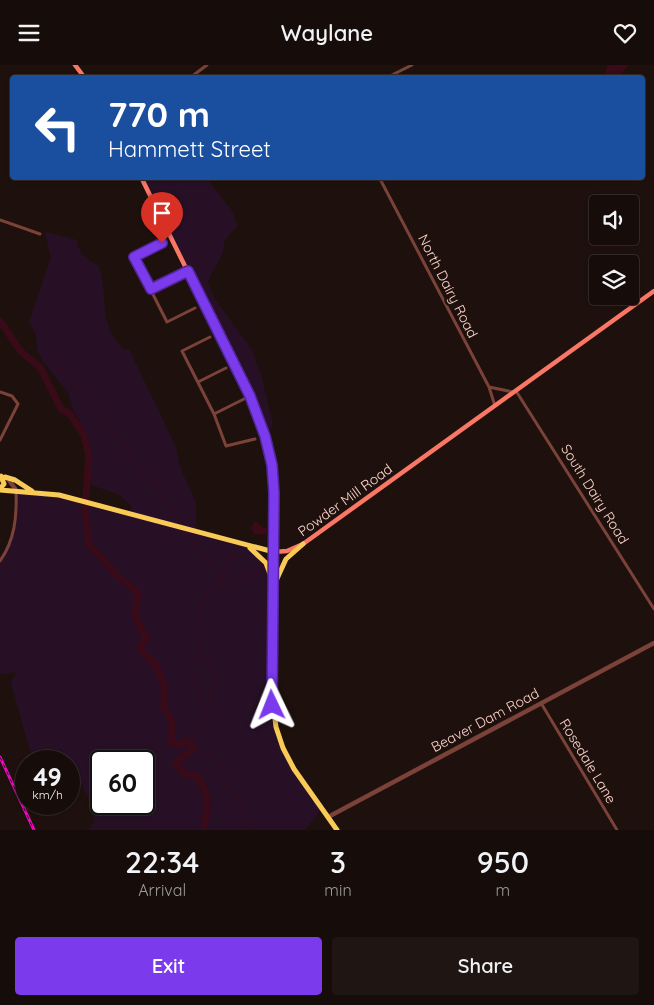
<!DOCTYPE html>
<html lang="en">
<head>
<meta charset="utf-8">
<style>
	body { margin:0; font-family:Quicksand,sans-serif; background:#1f1613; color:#f1f3f6; height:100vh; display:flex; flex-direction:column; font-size:19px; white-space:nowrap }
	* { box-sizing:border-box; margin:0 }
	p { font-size:16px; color:#9e9c9c }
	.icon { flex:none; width:28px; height:28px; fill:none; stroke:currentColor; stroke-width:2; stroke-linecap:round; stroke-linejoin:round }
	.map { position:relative; height:765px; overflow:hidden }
	.panel { display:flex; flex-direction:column; background:#160d0a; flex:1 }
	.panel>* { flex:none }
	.top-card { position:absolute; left:10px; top:10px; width:635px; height:105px; border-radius:5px; box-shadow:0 1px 4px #0004,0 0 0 1px #352d2b; background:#1a4fa0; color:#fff; overflow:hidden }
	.buttons { position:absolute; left:589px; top:130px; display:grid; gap:10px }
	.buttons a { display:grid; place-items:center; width:50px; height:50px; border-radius:5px; background:#160d0a; box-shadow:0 1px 4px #0004,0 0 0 1px #352d2b; font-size:25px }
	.speed { position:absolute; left:15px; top:685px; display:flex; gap:10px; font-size:25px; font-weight:700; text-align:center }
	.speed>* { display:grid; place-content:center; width:65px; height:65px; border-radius:50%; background:#160d0a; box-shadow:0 1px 4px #0004,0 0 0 1px #352d2b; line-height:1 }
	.speed small { font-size:12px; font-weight:400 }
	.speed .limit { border:2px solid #111; border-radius:8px; background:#fff; color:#111 }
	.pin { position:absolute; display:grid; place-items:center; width:42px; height:42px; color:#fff; margin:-51px -21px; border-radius:50% 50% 50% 0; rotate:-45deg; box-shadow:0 0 5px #0007 }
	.pin .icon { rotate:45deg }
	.me { position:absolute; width:55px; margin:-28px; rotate:358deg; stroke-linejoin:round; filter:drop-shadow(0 0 4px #0008) }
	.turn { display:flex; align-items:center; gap:18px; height:105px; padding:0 15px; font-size:22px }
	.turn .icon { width:65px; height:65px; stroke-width:2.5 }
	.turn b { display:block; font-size:35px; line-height:42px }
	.eta { display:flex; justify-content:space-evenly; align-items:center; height:85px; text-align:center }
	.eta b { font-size:30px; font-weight:600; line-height:35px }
	.primary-button { display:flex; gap:10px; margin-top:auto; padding:10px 15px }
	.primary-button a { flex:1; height:58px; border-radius:5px; background:#7c3aed; color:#fff; font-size:20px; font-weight:600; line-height:58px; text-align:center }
	.primary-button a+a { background:#1f1613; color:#f1f3f6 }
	header { display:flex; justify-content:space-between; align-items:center; height:65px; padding:0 15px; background:#160d0a; font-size:22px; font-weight:600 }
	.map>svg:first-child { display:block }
	.green { fill:#271026; fill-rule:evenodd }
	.water { fill:#390a17 }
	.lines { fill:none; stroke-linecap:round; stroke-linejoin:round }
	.stream { stroke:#390a17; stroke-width:1 }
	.river { stroke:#390a17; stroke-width:7 }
	.minor { stroke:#7b4239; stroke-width:3 }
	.tertiary { stroke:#7b4239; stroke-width:4.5 }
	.secondary { stroke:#fa7766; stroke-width:4.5 }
	.primary { stroke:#f9cb56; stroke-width:5 }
	.rail-casing { stroke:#ec08c0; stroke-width:3 }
	.rail { stroke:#1e110d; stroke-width:1; stroke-dasharray:4; stroke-linecap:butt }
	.route-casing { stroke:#51269a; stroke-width:12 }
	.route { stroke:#7c3aed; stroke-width:9 }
	.labels { text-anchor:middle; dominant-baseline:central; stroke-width:5; stroke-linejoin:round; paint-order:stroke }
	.street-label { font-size:14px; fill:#fdd5cb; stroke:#1e110d }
</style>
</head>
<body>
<header><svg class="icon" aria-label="menu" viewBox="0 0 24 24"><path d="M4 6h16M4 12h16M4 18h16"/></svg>Waylane<svg class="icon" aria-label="heart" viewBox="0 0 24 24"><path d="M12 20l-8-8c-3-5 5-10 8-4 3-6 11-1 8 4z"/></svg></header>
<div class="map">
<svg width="654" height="765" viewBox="0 0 654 765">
	<rect width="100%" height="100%" fill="#1e110d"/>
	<!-- green -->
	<path class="green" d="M141,113h65l27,34 4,14 -13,15c1,15 -11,26 -16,41l7,17 37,51 9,25 12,49 -7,14 -6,-20z
		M45,167l32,8c0,13 11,20 22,26 10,32 -2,56 24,83h6l47,98 4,20 16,36v30c16,4 37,6 51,13 44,22 21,117 25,158 4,41 29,72 50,105l-17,21h-218l7,-7 -2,-18 -17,-33 -6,-2v-9h-36l-22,-78 5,-11 -16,2v-113l13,-29 3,-42 28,3 90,23 -4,-11 -10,-10 -29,-10v-37l-5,-16 -14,-24 -4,-16 -25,-30 -6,-13 -1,-14 -7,-14 22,-63zM101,696h43v43h-43z"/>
	<!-- water -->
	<path class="water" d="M608,0h21l-11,12h-9l-4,-5z
		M255,456l9,7 3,-1 -1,8 -12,-1 -3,-6z"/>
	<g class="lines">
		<!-- stream -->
		<path class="stream" d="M53,290l12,20 58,69 17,28 8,7 7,2 14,25 14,19
			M189,471l30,39 -1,11
			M220,514l18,-29
			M200,585c-19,25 9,42 3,69
			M191,677l21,-35 -2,-11 5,-21 -16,-29 1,-22 -3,-9 1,-6 6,-14 7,-6 54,-20
			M193,682l20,8 12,20 1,11 11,13 17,31"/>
		<!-- river -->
		<path class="river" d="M0,256l21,31 19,15 21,42 9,5 14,21 5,22 -4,51 4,36 28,32 21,16 -3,24 11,22 -6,11 16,16 8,20v23l8,13 -1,21 7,3 9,-4 5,4v4l-16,14 7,10 14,3c16,27 9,26 7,54"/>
		<!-- minor -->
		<path class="minor" d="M191,12l16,-12
			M388,12l24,-12
			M379,112l110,210 6,19
			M0,155l40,14
			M162,178l-28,14 33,65 28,-14
			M151,224l37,-18
			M210,272l-28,14 32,63 12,32 29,-7
			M198,317l28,-14
			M489,322l24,5
			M516,326l138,218
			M0,327l12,4 6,8 -18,36
			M214,349l36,-18
			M0,496c15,-21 17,-45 16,-71
			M541,638l76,127"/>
		<!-- tertiary -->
		<path class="tertiary" d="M8,414l8,11
			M328,752l326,-174"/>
		<!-- secondary -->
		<path class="secondary" d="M75,0l9,12
			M141,112l119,241c14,45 15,88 14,134l13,-1 16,-7 351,-253"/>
		<!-- primary -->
		<path class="primary" d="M5,412l10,3 17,11
			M0,424l4,-5 -3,-8
			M0,425l59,5 215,57 -3,135 5,40 7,21 11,21 43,61
			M250,483l16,15 6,16
			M275,518l11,-24 17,-15"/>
		<!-- rail casing -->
		<g class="rail-casing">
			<path id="rail" d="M0,692l34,73"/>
		</g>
		<!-- rail -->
		<use href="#rail" class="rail"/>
	</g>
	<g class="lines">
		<!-- route casing -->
		<g class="route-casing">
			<path id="route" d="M162,178l-28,14 17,32 37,-18 62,125 15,40 7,29 2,28 -2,212"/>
		</g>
		<!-- route -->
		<use href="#route" class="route"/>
	</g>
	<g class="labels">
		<!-- street labels -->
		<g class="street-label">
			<text transform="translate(448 221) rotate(63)">North Dairy Road</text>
			<text transform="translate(595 429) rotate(58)">South Dairy Road</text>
			<text transform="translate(345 435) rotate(-36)">Powder Mill Road</text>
			<text transform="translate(485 655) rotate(-28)">Beaver Dam Road</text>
			<text transform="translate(588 696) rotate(59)">Rosedale Lane</text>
		</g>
	</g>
</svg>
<div class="buttons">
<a><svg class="icon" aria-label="sound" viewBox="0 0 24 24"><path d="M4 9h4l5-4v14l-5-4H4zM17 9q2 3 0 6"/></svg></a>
<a><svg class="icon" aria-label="layers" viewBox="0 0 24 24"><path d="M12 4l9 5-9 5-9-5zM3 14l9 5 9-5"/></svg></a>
</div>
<div class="speed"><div>49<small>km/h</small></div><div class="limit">60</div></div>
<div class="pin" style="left:162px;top:178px;background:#d93025"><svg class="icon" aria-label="arrive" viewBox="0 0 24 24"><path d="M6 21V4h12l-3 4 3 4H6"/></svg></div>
<svg class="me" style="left:272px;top:640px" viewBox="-20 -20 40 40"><path d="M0-17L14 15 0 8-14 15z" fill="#7c3aed" stroke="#fff" stroke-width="4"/></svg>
<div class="top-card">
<div class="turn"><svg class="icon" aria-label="left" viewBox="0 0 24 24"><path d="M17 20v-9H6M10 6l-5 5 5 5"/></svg><div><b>770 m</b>Hammett Street</div></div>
</div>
</div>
<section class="panel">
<div class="eta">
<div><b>22:34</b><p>Arrival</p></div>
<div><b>3</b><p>min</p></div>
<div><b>950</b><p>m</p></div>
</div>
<div class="primary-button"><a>Exit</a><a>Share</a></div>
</section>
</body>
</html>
